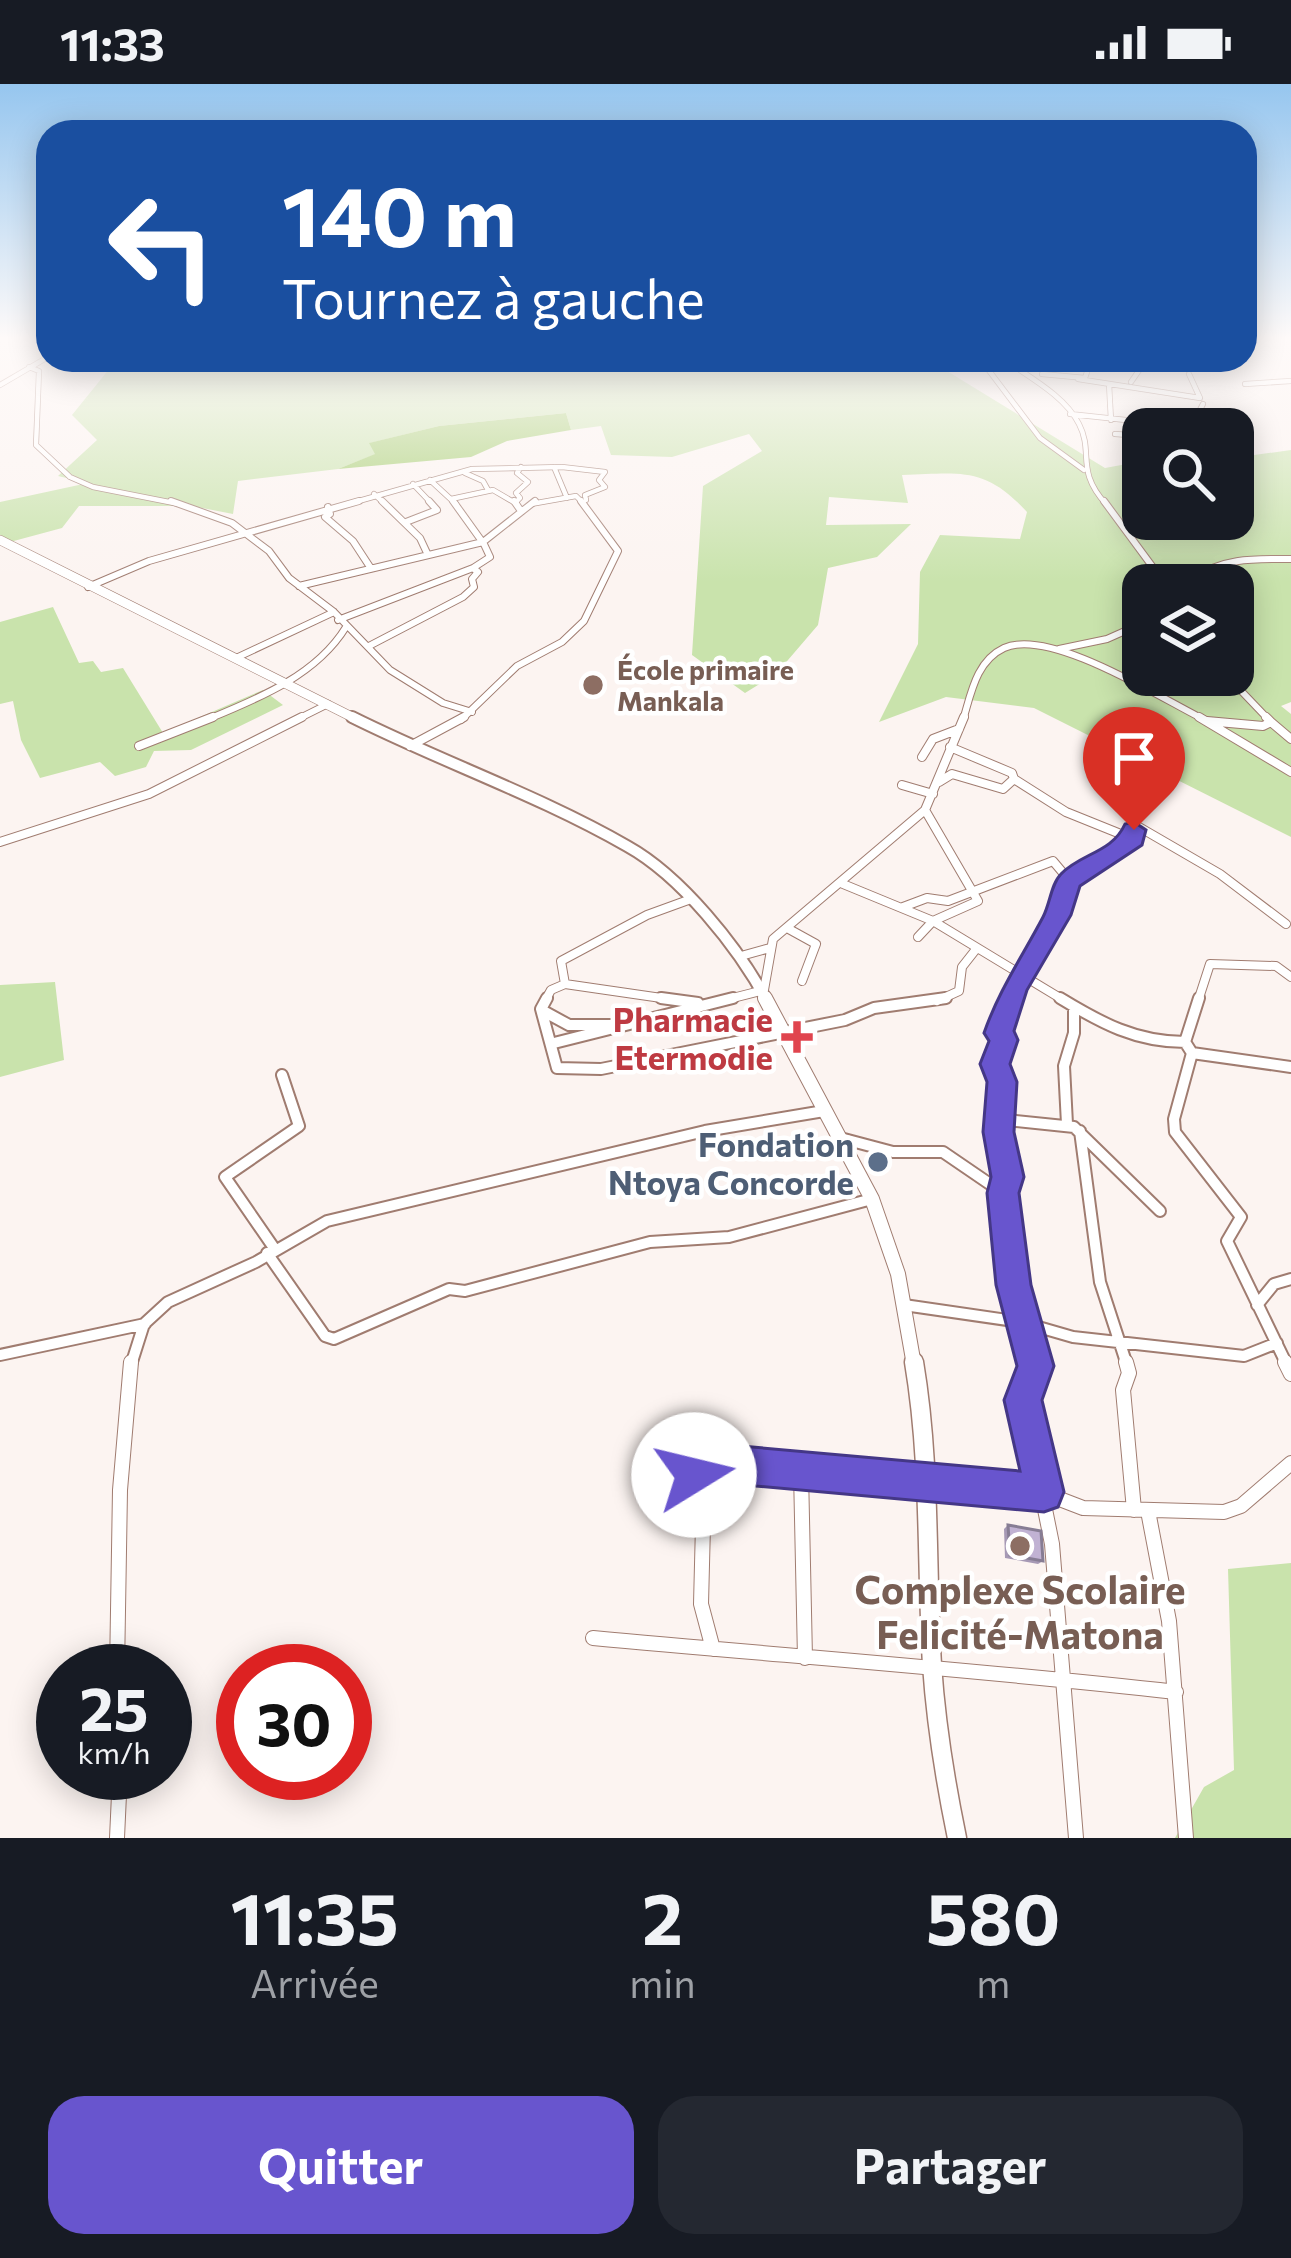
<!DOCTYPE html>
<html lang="fr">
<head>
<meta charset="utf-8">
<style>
	body { margin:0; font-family:Commissioner,sans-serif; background:#242831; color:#f1f3f6; height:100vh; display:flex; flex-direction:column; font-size:45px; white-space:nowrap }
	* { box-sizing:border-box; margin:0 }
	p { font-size:39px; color:#9ea1a6 }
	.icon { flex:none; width:66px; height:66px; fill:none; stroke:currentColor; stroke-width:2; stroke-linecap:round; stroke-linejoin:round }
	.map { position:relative; height:1754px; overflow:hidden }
	.side { display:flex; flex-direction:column; background:#171b24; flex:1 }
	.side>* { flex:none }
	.guide { position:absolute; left:36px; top:36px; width:1221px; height:252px; border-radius:36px; box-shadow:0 6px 30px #0003; background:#1a4fa0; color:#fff; overflow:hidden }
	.tools { position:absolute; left:1122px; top:324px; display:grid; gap:24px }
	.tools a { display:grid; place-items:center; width:132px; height:132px; border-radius:24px; background:#171b24; box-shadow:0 6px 30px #0003; font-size:60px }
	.speed { position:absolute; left:36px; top:1560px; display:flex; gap:24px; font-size:60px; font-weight:700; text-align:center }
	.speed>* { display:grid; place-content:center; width:156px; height:156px; border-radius:50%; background:#171b24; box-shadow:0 6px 30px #0003; line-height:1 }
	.speed small { font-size:30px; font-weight:400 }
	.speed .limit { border:18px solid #d22; background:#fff; color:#111 }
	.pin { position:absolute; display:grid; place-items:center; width:102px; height:102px; color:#fff; margin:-123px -51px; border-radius:50% 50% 50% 0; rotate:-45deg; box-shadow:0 0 12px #0007 }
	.pin .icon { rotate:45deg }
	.me { position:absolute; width:132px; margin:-66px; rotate:81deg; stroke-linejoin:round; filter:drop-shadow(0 0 9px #0008) }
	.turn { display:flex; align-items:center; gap:42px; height:252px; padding:0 48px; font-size:54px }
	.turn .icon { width:156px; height:156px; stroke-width:2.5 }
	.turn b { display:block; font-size:84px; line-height:102px }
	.eta { display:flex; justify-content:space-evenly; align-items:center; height:204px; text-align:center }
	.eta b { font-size:72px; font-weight:700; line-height:84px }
	.action { display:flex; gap:24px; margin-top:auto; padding:24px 48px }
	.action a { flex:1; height:138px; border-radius:36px; background:#6855ce; color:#fff; font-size:48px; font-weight:700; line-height:138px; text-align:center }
	.action a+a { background:#242831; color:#f1f3f6 }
	.status { display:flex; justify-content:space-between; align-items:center; height:84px; padding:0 60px; background:#171b24; direction:ltr }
	.status svg { height:33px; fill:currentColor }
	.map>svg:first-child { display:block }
	.green { fill:#c9e3ac; fill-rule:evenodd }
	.forest { fill:#a4cd6f }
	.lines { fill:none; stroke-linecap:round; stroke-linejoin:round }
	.minor-far4-casing { stroke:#a07c70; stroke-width:6 }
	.minor-far3-casing { stroke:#a07c70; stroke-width:8 }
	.minor-far2-casing { stroke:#a07c70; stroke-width:10 }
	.minor-far1-casing { stroke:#a07c70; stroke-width:14 }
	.minor-casing { stroke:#a07c70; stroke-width:16 }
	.tertiary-far3-casing { stroke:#a07c70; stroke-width:10 }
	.tertiary-far2-casing { stroke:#a07c70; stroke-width:14 }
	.tertiary-far1-casing { stroke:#a07c70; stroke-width:16 }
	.tertiary-casing { stroke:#a07c70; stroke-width:21 }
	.minor-far4 { stroke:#fff; stroke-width:4.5 }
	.minor-far3 { stroke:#fff; stroke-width:6 }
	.minor-far2 { stroke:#fff; stroke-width:8 }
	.minor-far1 { stroke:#fff; stroke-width:10 }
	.minor { stroke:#fff; stroke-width:14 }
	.tertiary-far3 { stroke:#fff; stroke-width:9 }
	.tertiary-far2 { stroke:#fff; stroke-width:10 }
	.tertiary-far1 { stroke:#fff; stroke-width:14 }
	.tertiary { stroke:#fff; stroke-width:18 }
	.wall { fill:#a699b5 }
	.building { fill:#c1b2d3; stroke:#877d94; stroke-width:3 }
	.route { fill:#6855ce; stroke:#443786; stroke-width:3 }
	.education-dot { fill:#8d6e63; stroke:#fff; stroke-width:4.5 }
	.health-dot { fill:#e0444e; stroke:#fff; stroke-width:4.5 }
	.service-dot { fill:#5c6f8a; stroke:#fff; stroke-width:4.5 }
	.labels { text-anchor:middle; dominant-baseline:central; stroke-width:9; stroke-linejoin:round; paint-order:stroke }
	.far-education-label { font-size:27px; font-weight:bold; fill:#785e54; stroke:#fff; text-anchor:start }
	.health-label { font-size:33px; font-weight:bold; fill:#be3a42; stroke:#fff; text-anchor:end }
	.service-label { font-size:33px; font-weight:bold; fill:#4e5e75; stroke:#fff; text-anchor:end }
	.near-education-label { font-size:39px; font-weight:bold; fill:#785e54; stroke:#fff }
</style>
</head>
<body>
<div class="status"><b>11:33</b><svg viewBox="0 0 49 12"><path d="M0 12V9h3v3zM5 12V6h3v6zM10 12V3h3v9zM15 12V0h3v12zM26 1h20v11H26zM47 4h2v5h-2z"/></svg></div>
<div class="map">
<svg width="1291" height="1754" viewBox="0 0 1291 1754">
	<rect width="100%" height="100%" fill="#fcf4f1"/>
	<!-- green -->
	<path class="green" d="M128,276h801l176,108 38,-7v58h90v-61l58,-8v252l-10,4 10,8v123l-257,-129 -88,-11 -67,25 39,-78 2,-72 20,-37 80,4 7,-27c-42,-46 -66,-39 -125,-37l6,28 -79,-6 -3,28 85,-1 -34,33 -49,11 -10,57 -42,49 -31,19 -53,-38 11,-169 59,-35 -13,-17 -77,23 -61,-2 -10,-29 -30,4 -5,-17 -127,13 -69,17 6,11 -38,15 -100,12 -5,33 -41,-8h-113l-17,22 -52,14 -10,-5v-35l88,-19 -30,-7 39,-36 -25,-25 38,-47zM1143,501h90v90h-90z
		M53,523l26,56 14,-2 8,11 22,-4 40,65 100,-43 20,15 -92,45 -37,1 -8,16 -31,9 -15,-14 -60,16 -19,-38 -8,-39 -13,3v-82z
		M55,898l9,78 -64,17v-92z
		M1291,1479v275h-116l29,-51 30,-17 -6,-201z"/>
	<!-- forest -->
	<path class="forest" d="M566,329l5,17 -64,11 -36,16 -133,12 37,-15 -6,-11 70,-17z"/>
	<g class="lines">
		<!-- minor-far4 casing -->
		<g class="minor-far4-casing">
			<path id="minor-far4" d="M981,276l59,78 44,32
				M1005,276c24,17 60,36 74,64 15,29 -4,46 27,80
				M1131,276l9,9 -9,13
				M29,283l10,4 -3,74 34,32 23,10 86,17
				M1042,290l43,4 6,-18
				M1078,295l122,19 -11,-24
				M1109,300l2,36
				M1245,300l46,-3
				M0,301l48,-28
				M1070,330l121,13
				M1190,345l13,-25
				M1115,350l28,2
				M554,383l13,31
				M465,389l18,8 5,9
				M430,396l26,24
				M413,400l19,20
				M374,410l11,10
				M451,415l42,-9 24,14
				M516,418l4,-4 -4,-5 12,-11 -11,-9 4,-6
				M348,420l124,-35 90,-2 43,5 -6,8 6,7 -20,8 1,5
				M531,420l45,-8 8,8"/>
		</g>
		<!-- minor-far3 casing -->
		<g class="minor-far3-casing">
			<path id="minor-far3" d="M171,417l61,22 37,28 20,27 45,34 56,58 53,33 29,9
				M382,417l38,37 7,15
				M453,417l28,39
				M514,417l7,10
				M1104,417l62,84
				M328,423l2,7 -5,3 28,24 17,26
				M406,438l31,-12 -8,-9
				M1195,501l-1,-7c31,-21 61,-19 97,-19
				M299,502l184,-44 52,-41
				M88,503l61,-26 210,-60
				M338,536l135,-52 17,-11 -7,-15
				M369,562l94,-49 11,-10 -2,-8 6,-7 -4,-3
				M1059,565l48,-10 36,-16
				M236,574l98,-46
				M1226,591l43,45
				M206,636c51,-21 110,-44 140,-93
				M296,636l32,-16
				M461,636l56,-54 45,-24 22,-21 34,-70 -37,-50
				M963,636c8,-26 13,-59 41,-72 46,-21 158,51 201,72"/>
		</g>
		<!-- minor-far2 casing -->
		<g class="minor-far2-casing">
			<path id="minor-far2" d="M1199,633l92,55
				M1207,637l56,5 8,-4 -5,-5
				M1271,638l20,17
				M139,662l74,-29
				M410,662l54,-29
				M950,663l62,26 2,6 52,33 67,27
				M922,673l11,-18 26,-10
				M939,698l13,-8 51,15 11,-10
				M902,701l31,9
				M0,758l149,-48 153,-77
				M843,800l90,37 132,80
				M903,823l24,-9 21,3 105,-40 16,19
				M787,844l29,16 -14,37
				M918,853l15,-16 45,-20 -53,-91
				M741,872l29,-8
				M545,917l6,-11 14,-6
				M682,917l-117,-17 -4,-23 86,-46 44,-16
				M721,917l43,-11 9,-51 152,-129 39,-93
				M937,917l22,-10 3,-24 15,-19
				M1012,917l57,-121 64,-41 -1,-8 7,-4 81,47 66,50
				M1198,917l12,-37 66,2 15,11"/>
		</g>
		<!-- minor-far1 casing -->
		<g class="minor-far1-casing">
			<path id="minor-far1" d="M547,914l-6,11 16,59 44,1 244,-49 29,-12 72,-10
				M661,914l37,5
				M1060,914c41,25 76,44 125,44l7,11 99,14
				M545,928l24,13h44
				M1185,958l14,-44
				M554,959l179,-45
				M1192,969l-18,66 1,13 66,85 -14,24 60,124
				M1000,1026l7,10 67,7 86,84
				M1067,1040l-3,-58 10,-33v-26
				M1080,1047l20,151 27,83
				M844,1055l49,13h50l60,41 11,92 22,80
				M1003,1109c4,-13 -2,-114 -8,-127l8,-26 -4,-7 14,-35
				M274,1164l-49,-71 74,-51 -17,-51
				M267,1169l58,83 9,3 115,-50 16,2 185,-49 79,-5 143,-38
				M904,1221l117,17 52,15 171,19 33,-13
				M1257,1221l17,-21 17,-5
				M0,1271l145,-31
				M131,1281l13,-41 24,-22 88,-40 71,-41 378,-90 119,-20"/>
		</g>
		<!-- minor casing -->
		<g class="minor-casing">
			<path id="minor" d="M1035,1278l-12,38 29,144 24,294
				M1126,1278l3,11 -6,17 11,120
				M1285,1278l6,12
				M801,1388l4,186
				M1148,1427l21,110 17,217
				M593,1554c195,18 388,32 583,54
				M713,1565l-12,-45 2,-79 -9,-50 4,-10 346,28 39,15 141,4 17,-6 50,-43
				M117,1587l3,-181 11,-128
				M117,1754l3,-65"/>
		</g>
		<!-- tertiary-far3 casing -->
		<g class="tertiary-far3-casing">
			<path id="tertiary-far3" d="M0,456l358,180"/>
		</g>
		<!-- tertiary-far2 casing -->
		<g class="tertiary-far2-casing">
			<path id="tertiary-far2" d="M352,633c90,45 188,79 275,129 54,30 111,101 140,155"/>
		</g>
		<!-- tertiary-far1 casing -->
		<g class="tertiary-far1-casing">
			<path id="tertiary-far1" d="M765,914l107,201 26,75 16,91"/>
		</g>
		<!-- tertiary casing -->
		<g class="tertiary-casing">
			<path id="tertiary" d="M914,1278c17,101 12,201 18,303 4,59 13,115 25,173"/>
		</g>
		<!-- minor-far4 -->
		<use href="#minor-far4" class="minor-far4"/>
		<!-- minor-far3 -->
		<use href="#minor-far3" class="minor-far3"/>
		<!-- minor-far2 -->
		<use href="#minor-far2" class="minor-far2"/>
		<!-- minor-far1 -->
		<use href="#minor-far1" class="minor-far1"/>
		<!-- minor -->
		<use href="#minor" class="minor"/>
		<!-- tertiary-far3 -->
		<use href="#tertiary-far3" class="tertiary-far3"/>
		<!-- tertiary-far2 -->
		<use href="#tertiary-far2" class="tertiary-far2"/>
		<!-- tertiary-far1 -->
		<use href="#tertiary-far1" class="tertiary-far1"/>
		<!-- tertiary -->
		<use href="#tertiary" class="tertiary"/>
	</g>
	<!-- wall -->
	<path class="wall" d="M1008,1441l35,36 -5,3 -33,-6 -1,-29z"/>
	<!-- building -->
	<path class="building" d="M1008,1441l33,6 2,30 -33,-6z"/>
	<!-- sky -->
	<linearGradient id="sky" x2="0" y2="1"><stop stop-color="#96c6ef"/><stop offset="0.51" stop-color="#fefaf9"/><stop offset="1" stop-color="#fefaf9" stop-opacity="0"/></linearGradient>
	<rect width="1291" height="498" fill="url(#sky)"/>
	<!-- route -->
	<path class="route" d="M1134,738l12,8 -4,15 -62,41 -9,29 -44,75 -13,41 4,9 -8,24 7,18 -3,50 10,45 -5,16 12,92 23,81 -12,34 22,92 -6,15 -14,5 -333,-30 -17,12 -14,-5 -5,-14 10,-24 22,-8 313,28 -16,-71 13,-34 -21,-81 -9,-92 4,-16 -8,-45 4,-50 -7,-18 9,-23 -5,-8c15,-43 38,-76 59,-116 7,-13 8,-33 18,-43 20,-21 51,-21 64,-50z"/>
	<!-- markers -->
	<g class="education-dot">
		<circle cx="593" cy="601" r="12"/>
		<circle cx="1020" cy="1462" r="12"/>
	</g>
	<path class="health-dot" d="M791 935h12v12h12v12h-12v12h-12v-12h-12v-12h12z"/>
	<circle class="service-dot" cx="878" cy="1078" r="12"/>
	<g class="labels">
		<!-- far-education labels -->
		<g class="far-education-label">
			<text x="617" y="585">École primaire<tspan x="617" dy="31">Mankala</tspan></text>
		</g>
		<!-- health labels -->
		<g class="health-label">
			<text x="773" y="934">Pharmacie<tspan x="773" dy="38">Etermodie</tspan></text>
		</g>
		<!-- service labels -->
		<g class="service-label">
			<text x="854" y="1059">Fondation<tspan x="854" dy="38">Ntoya Concorde</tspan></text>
		</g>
		<!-- near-education labels -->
		<g class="near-education-label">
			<text x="1020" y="1504">Complexe Scolaire<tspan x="1020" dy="45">Felicité-Matona</tspan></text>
		</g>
	</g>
</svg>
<div class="tools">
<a><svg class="icon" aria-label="search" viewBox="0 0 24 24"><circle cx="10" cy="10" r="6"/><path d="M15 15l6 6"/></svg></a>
<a><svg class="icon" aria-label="layers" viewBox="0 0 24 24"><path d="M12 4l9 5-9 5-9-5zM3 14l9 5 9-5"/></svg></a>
</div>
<div class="speed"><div>25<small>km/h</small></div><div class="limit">30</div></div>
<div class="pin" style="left:1134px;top:746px;background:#d93025"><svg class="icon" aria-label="arrive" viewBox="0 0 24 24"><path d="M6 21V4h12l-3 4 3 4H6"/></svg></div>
<svg class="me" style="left:694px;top:1391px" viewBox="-20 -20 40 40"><circle r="19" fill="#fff"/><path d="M0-13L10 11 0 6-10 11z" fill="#6855ce"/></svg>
<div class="guide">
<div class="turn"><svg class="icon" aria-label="left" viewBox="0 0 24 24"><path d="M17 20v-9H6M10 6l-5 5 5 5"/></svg><div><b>140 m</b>Tournez à gauche</div></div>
</div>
</div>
<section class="side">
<div class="eta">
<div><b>11:35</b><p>Arrivée</p></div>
<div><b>2</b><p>min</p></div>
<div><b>580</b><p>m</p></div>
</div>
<div class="action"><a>Quitter</a><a>Partager</a></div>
</section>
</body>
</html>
